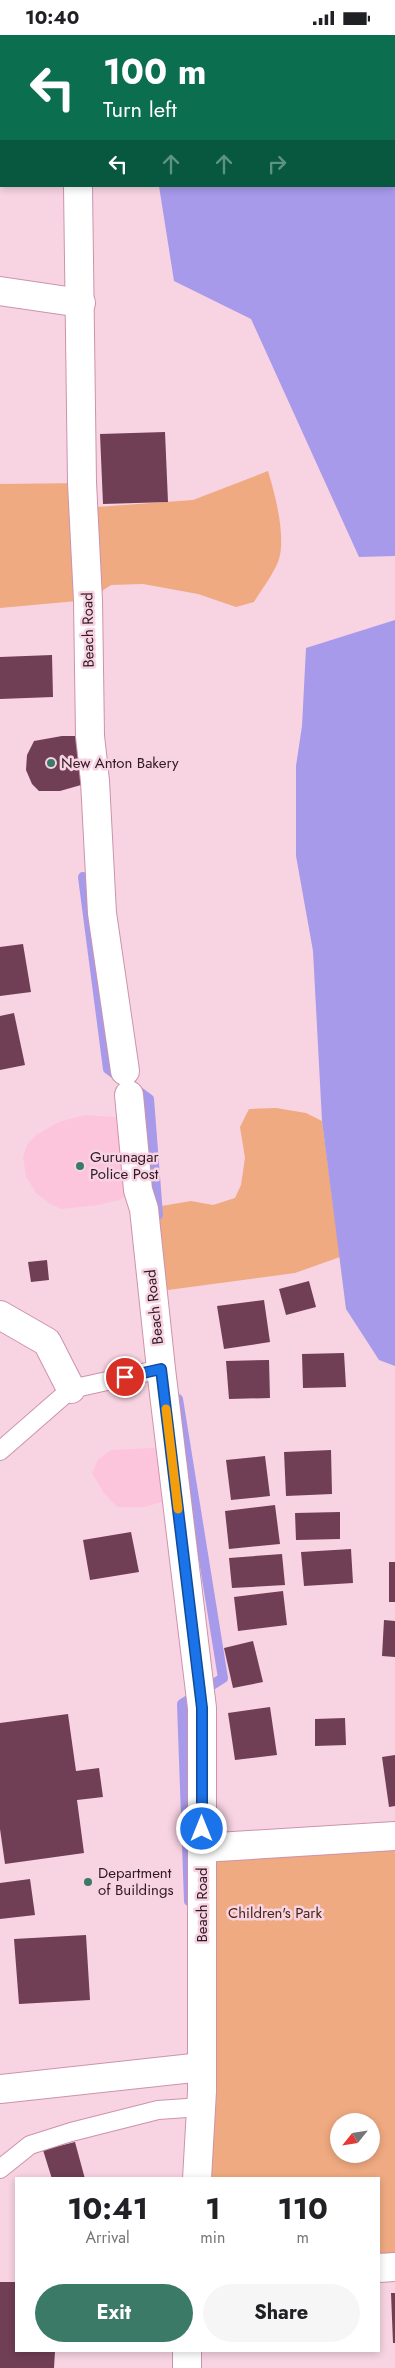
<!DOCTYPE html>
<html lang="en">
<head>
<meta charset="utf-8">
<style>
	body { margin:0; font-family:Jost,sans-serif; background:#f6f6f6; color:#202124; height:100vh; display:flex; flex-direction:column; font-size:19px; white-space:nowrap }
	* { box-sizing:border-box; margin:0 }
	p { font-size:16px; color:#757577 }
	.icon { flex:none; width:28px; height:28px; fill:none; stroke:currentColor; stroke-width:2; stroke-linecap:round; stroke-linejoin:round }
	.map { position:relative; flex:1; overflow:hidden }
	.side { position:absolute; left:15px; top:2142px; width:365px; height:175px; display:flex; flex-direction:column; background:#fff; border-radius:0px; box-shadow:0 2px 8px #0003 }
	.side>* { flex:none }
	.banner { position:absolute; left:0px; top:0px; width:395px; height:152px; box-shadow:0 2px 8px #0003; background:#0b6e4f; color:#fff; overflow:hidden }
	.needle { width:32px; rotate:240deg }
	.fabs { position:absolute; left:330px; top:2078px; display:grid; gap:10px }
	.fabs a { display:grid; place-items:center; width:50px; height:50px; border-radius:50%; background:#fff; box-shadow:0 2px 8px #0003; font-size:25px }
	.pin { position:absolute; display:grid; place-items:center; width:42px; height:42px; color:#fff; margin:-21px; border:2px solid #fff; border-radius:50%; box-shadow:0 1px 5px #0007 }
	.me { position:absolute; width:55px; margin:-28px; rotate:0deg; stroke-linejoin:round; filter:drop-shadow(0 0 4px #0008) }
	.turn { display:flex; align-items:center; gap:18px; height:105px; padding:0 20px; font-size:22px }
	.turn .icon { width:65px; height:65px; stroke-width:2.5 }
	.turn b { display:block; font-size:35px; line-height:42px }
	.lanes { display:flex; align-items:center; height:48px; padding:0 20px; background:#0003; justify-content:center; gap:25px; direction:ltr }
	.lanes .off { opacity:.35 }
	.eta { display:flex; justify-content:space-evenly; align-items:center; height:85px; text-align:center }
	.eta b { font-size:30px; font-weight:700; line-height:35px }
	.primary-button { display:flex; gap:10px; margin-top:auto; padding:10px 20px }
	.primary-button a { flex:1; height:58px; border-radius:30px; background:#3b7a67; color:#fff; font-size:20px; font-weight:700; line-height:58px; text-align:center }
	.primary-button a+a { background:#f6f6f6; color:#202124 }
	.status { display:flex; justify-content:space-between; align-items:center; height:35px; padding:0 25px; background:#fff; direction:ltr }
	.status svg { height:14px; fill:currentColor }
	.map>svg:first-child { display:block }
	.built { fill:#fcc5dc }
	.green { fill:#efaa81; fill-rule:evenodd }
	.water { fill:#a89aea }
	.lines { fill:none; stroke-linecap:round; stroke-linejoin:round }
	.stream { stroke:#a89aea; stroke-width:10 }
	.building { fill:#703e55 }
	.service-casing { stroke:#cd93ac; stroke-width:20 }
	.minor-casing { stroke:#cd93ac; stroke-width:30 }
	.secondary-casing { stroke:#cd93ac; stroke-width:30 }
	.service { stroke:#fff; stroke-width:18 }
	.minor { stroke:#fff; stroke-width:28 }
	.secondary { stroke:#fff; stroke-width:28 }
	.route-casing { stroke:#114b97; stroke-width:12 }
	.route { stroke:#1a73e8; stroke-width:9 }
	.slow { stroke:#f59e0b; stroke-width:9 }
	.poi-dot { fill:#3b7a67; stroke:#f8d3e2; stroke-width:2 }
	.labels { text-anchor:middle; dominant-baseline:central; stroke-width:5; stroke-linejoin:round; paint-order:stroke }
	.street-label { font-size:15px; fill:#2f1923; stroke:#f8d3e2 }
	.poi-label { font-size:15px; fill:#2f1923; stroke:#f8d3e2; text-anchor:start }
	.park-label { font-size:15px; fill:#472712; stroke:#f8d3e2 }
</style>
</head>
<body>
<div class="status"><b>10:40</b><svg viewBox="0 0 49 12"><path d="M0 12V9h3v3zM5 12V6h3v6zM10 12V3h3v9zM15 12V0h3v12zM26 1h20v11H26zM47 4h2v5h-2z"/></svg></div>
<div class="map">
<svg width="395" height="2333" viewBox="0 0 395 2333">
	<rect width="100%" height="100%" fill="#f8d3e2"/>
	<!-- built -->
	<path class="built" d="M85,1080l46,3 7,72 -19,10 -21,5 -37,4 -12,-6 -13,-10 -10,-17 -3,-19 4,-12 9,-10 23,-13z
		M170,1412l6,51 -32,9h-27l-13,-14 -12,-20 6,-13 13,-10z"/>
	<!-- green -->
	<path class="green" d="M268,436c7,23 19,68 10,91 -6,14 -16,27 -24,40l-18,5 -38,-13 -55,-10 -32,1 -23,15 -88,8v-124l82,-1 1,25 110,-8z
		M276,1073l30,5 16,8 18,136 -45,16 -142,19 -9,-83 47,-8 22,4 22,-7 6,-13 4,-27 -5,-31 9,-18z
		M395,1801v431l-16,1v-89h-182l5,-331zM339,2086h32v33h-32z"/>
	<!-- water -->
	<path class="water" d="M135,0h260v521l-36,1 -108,-238 -77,-38 -15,-95h235v-150z
		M395,585v746l-16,-6 -33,-51 -24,-188 -9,-170 -17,-95v-90l6,-40 4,-78z"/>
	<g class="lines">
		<!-- stream -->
		<path class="stream" d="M83,842l25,192 41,30 9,116
			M178,1364l45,279 -41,26 7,197"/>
	</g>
	<!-- building -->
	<path class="building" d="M165,397l3,70 -65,2 -3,-70z
		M52,620l1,42 -53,2v-42z
		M62,701h28l5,45 -35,10h-21l-7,-7 -6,-14 1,-15 7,-14z
		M23,909l8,48 -31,4v-49z
		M14,978l11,52 -25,5v-54z
		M47,1225l2,20 -18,2 -3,-20z
		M309,1246l7,26 -30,8 -7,-26z
		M264,1265l6,42 -46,7 -7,-43z
		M344,1318l2,34 -43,1 -1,-34z
		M269,1325l1,38 -41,1 -3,-38z
		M331,1415l1,44 -46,2 -2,-44z
		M265,1421l5,40 -39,4 -5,-40z
		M275,1470l5,39 -51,5 -4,-38z
		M340,1477v27l-44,1 -1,-27z
		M131,1497l8,40 -49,8 -7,-40z
		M351,1514l2,34 -49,3 -3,-34z
		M282,1519l3,31 -53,3 -3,-30z
		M389,1527h6v40h-6z
		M283,1556l4,34 -49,6 -4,-34z
		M384,1585l11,1v36l-13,-1z
		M253,1606l10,41 -30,6 -9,-40z
		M270,1672l7,48 -42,5 -7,-47z
		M68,1679l8,57 23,-3 4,29 -26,3 7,53 -79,11 -5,-35v-106z
		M345,1683l1,27 -31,1v-27z
		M395,1720v51l-6,1 -7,-50z
		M30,1844l5,36 -35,4v-36z
		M86,1900l4,65 -71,4 -5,-65z
		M75,2107l10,37h-33l-9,-29z
		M0,2247h16v69h39l-1,17h-54z
		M391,2258h4v50h-2z"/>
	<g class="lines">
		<!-- service casing -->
		<g class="service-casing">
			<path id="service" d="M0,1416l71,-62 90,-20
				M0,2134l30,-24 41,-13 87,-22 43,-3"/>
		</g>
		<!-- minor casing -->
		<g class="minor-casing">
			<path id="minor" d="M0,256l81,12
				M0,1280l47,27 24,47
				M0,2054l202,-22
				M379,2233l16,-1"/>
		</g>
		<!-- secondary casing -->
		<g class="secondary-casing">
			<path id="secondary" d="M74,0v1
				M78,151l4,297 6,117 2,136 5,45 7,132 23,158
				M129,1060l9,95 6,19 17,160 41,339v383l-5,88
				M202,1813l193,-12
				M187,2333v-17"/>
		</g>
		<!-- service -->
		<use href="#service" class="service"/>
		<!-- minor -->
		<use href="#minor" class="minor"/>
		<!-- secondary -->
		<use href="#secondary" class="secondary"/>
	</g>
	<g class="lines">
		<!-- route casing -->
		<g class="route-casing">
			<path id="route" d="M125,1342l36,-8 41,339v121"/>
		</g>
		<!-- route -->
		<use href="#route" class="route"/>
		<!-- slow -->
		<path class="slow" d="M166,1374l12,100"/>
	</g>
	<!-- markers -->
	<g class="poi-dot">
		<circle cx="51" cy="728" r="5"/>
		<circle cx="80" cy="1131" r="5"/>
		<circle cx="88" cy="1847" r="5"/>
	</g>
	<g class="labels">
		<!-- street labels -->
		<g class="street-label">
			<text transform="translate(88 595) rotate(-91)">Beach Road</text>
			<text transform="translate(154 1272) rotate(-96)">Beach Road</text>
			<text transform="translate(202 1870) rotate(-90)">Beach Road</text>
		</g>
		<!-- poi labels -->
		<g class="poi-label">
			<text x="61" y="728">New Anton Bakery</text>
			<text x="90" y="1122">Gurunagar<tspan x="90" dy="17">Police Post</tspan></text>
			<text x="98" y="1838">Department<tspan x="98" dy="17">of Buildings</tspan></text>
		</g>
		<!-- park labels -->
		<g class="park-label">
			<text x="275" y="1878">Children's Park</text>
		</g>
	</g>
</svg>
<div class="fabs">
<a><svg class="needle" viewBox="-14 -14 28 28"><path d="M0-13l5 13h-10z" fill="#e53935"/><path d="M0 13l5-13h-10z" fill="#757577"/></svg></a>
</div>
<div class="pin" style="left:125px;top:1342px;background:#d93025"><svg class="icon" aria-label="arrive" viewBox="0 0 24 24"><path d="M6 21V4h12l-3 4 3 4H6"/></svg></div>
<svg class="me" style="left:202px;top:1794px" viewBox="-20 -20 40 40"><circle r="17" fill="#1a73e8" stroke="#fff" stroke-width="3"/><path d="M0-11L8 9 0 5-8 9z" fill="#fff"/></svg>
<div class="banner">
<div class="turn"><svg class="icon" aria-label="left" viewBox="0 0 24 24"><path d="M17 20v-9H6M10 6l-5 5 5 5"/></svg><div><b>100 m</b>Turn left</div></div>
<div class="lanes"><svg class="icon" aria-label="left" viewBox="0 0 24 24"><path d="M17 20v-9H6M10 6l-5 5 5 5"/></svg><svg class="icon off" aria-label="ahead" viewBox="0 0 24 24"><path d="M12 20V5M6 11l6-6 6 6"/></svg><svg class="icon off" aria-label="ahead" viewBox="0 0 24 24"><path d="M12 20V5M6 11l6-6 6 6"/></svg><svg class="icon off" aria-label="right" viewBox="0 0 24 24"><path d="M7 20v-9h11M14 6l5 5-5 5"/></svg></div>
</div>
<section class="side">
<div class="eta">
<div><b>10:41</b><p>Arrival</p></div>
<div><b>1</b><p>min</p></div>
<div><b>110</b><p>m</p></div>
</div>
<div class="primary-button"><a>Exit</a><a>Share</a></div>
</section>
</div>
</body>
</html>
